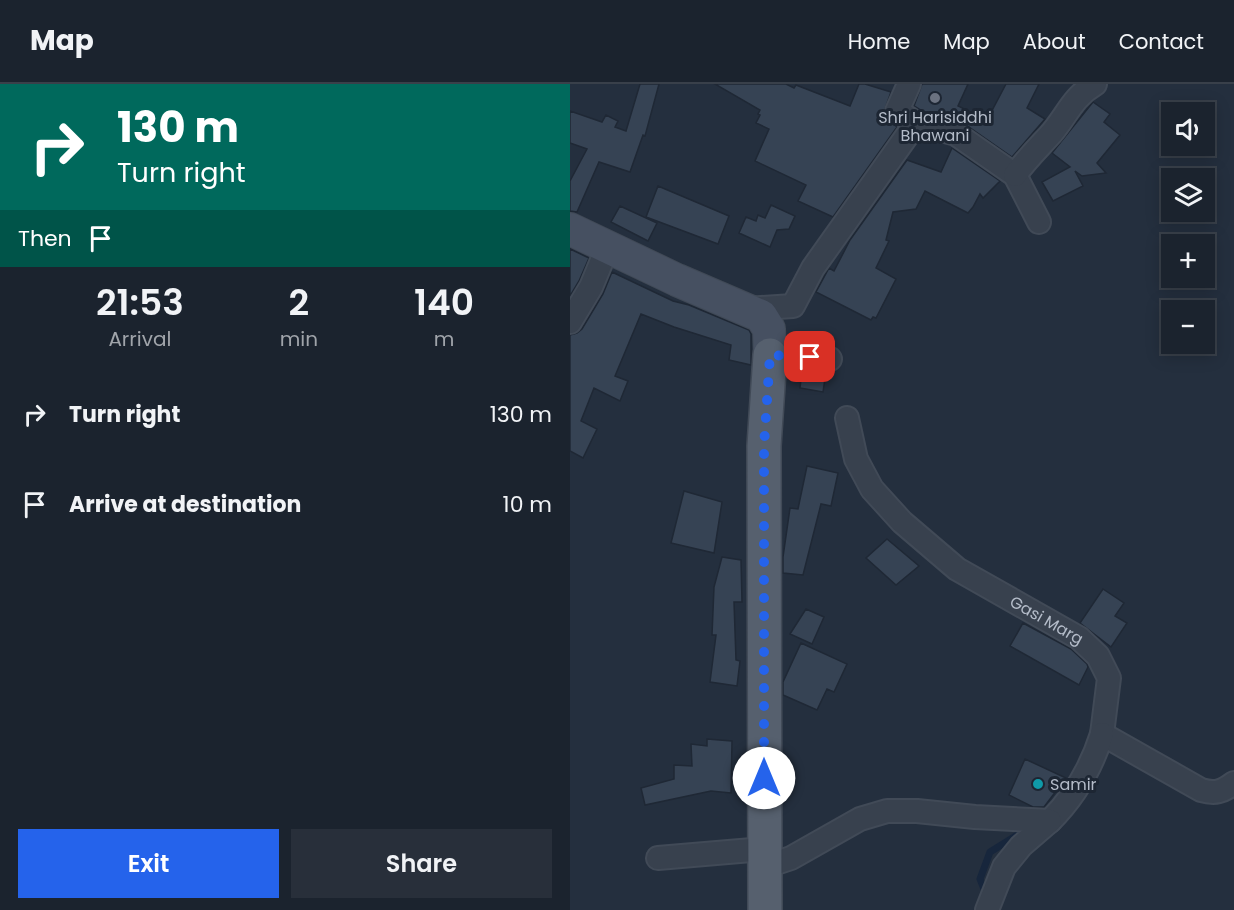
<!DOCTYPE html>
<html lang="en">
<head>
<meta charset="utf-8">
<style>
	body { margin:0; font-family:Poppins,sans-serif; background:#282f3a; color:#f1f3f6; height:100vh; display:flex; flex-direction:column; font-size:22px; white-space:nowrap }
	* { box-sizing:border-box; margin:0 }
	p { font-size:20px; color:#a0a4aa }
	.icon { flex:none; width:33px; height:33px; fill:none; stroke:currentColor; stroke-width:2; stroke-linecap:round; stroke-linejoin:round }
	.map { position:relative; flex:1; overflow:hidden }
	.panel { display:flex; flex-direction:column; background:#1b232e; width:570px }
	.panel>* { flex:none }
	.top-card { background:#00695c; color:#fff; overflow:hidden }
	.fabs { position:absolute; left:591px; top:18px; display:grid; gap:12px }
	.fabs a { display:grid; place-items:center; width:54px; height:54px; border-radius:0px; background:#1b232e; box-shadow:0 3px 15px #0003,0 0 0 2px #39404a; font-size:30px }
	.pin { position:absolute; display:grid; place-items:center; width:51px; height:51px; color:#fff; margin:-26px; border-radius:12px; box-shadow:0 3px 9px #0006 }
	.me { position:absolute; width:66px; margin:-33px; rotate:0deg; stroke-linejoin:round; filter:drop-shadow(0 0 4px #0008) }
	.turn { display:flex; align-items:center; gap:21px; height:126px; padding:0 18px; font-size:27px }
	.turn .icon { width:78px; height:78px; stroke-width:2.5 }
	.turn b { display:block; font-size:42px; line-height:51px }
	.then { display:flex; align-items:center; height:57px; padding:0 18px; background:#0003; gap:12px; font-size:22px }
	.eta { display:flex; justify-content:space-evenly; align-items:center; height:102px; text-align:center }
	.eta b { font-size:36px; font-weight:600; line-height:42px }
	.cta { display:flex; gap:12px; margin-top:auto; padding:12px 18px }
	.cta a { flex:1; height:69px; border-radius:0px; background:#2563eb; color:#fff; font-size:24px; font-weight:600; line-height:69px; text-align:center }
	.cta a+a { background:#282f3a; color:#f1f3f6 }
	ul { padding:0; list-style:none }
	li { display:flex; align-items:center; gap:18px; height:90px; padding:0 18px }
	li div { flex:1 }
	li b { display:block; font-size:22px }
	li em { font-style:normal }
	header { display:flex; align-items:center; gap:36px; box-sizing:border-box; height:84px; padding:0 30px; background:#1b232e; border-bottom:2px solid #39404a }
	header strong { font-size:28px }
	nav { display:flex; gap:33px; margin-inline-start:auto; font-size:21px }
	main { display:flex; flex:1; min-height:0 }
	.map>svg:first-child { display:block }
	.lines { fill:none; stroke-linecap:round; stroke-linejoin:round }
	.stream { stroke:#17263c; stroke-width:7 }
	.building { fill:#364354; stroke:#1f2835; stroke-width:1.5 }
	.street-casing { stroke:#414a57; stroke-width:26 }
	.secondary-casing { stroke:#414a57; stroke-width:34 }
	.primary-casing { stroke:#414a57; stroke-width:36 }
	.street { stroke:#38414e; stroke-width:22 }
	.secondary { stroke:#465061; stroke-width:32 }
	.primary { stroke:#56606e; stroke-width:33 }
	.route { stroke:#2563eb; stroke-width:10; stroke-dasharray:0 18 }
	.worship-dot { fill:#6b7280; stroke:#1d2633; stroke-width:2 }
	.culture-dot { fill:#0f9aa8; stroke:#1d2633; stroke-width:2 }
	.labels { text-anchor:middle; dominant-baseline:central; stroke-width:6; stroke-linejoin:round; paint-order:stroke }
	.poi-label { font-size:16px; fill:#b4bcc9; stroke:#1d2633 }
	.street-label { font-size:16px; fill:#b4bcc9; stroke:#1d2633 }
</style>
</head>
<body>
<header>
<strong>Map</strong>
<nav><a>Home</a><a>Map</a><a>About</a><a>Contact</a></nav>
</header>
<main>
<section class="panel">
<div class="top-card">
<div class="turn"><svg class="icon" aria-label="right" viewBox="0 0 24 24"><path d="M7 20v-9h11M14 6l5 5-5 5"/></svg><div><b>130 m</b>Turn right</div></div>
<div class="then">Then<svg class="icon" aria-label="arrive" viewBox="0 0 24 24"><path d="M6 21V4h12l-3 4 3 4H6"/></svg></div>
</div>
<div class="eta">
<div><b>21:53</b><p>Arrival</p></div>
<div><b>2</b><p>min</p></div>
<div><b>140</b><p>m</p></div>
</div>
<ul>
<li><svg class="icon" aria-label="right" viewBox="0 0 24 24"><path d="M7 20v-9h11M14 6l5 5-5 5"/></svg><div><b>Turn right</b></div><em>130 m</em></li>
<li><svg class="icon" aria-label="arrive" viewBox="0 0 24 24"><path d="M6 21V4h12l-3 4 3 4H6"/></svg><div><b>Arrive at destination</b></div><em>10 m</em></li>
</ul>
<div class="cta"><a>Exit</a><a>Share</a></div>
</section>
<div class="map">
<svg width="664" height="826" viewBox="0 0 664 826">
	<rect width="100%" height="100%" fill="#242f3e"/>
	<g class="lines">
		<!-- stream -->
		<path class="stream" d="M416,810l-6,-15 10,-27 29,-18"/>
	</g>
	<!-- building -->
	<path class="building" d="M70,0h19l-14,52 -2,-1 -13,37 -31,-10 -22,50 -7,-1v-30l17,-32 -17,-6v-32l32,11 4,-7 12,6 -3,6 11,4z
		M145,0h71l8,4 2,-3 54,21 9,-22h6l26,8 -7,20 2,6 11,9 -64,90 -35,-16 8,-16 -51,-24 14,-32 -13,-6 4,-8 -2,-1 2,-4z
		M352,0h46l-10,22 29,14 19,-36h33l-12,24 18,11 -33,38 -49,-34 -41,-12 -8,-5z
		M523,18l17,12 -6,8 16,13 -23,28 9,10 -24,3 -7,-5 8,15 -30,15 -11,-19 28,-15 -18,-14z
		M382,64l48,33 -17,17 -3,-4 -7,13 -5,6 -43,-22 -9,18 -23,3 -7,28 3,1 -13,27 20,11 -20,39 -3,-1 -2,3 -55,-28 13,-24 5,3 16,-31 57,-80 34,12z
		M88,102l71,30 -11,28 -72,-27z
		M201,121l24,11 -6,13 -12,1 -7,17 -31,-14 7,-16 10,4 2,-6 7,3z
		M50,122l37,17 -9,18 -37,-19z
		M0,165l19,9 -10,23 -9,15z
		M42,188l61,29 16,4 60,25 2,4v31l-22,-5 2,-15 -57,-18 -33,-13 -26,62 13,5 -8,20 -26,-13 -13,33 16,8 -14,29 -13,-7v-116l7,-2 5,-4 21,-35z
		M232,287l24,1 -3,20 -23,-4z
		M237,382l31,7 -7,33 -10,-2 -18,71 -20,-2v-16l7,-49 8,1z
		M114,407l38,11 -8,51 -43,-10z
		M317,455l32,27 -23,19 -30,-27z
		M152,473l19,3 1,42h-8l2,58 4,1 -3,25 -27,-4 6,-47h-4l2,-48z
		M533,505l21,14 -9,13 12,7 -16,24 -31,-24z
		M236,525l18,8 -12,27 -22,-10z
		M453,539l48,26 16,15 1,3 -9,18 -69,-39z
		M231,559l46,21 -13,28 -7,-3 -10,21 -34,-15v-13z
		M137,655l25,2 -1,52 -20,-2 -66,14 -4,-17 33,-9v-14l18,1 -1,-22 16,2z
		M455,675l41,19 -22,29h-11l-24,-12z"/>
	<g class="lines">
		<!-- street casing -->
		<g class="street-casing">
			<g id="street">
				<path d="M346,39l40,11 59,41 24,47"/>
				<path d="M445,91c10,-14 22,-26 34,-39 17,-18 22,-38 46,-52"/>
				<path d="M177,225l46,-3 20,-38 103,-145 -19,-12 12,-27"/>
				<path d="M0,238l21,-35 17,-41"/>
				<path d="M200,271l60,4"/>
				<path id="s1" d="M277,334l9,41 16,30 30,33 55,47 122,69 19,18 11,22 -7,56 99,56c14,4 21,2 33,-7"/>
				<path d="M480,737c24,-24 42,-55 52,-87"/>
				<path d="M88,774l106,-9"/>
				<path d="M194,783l27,-9 69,-39 27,-8h30l58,6 75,4 -29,25 -17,21 -17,43"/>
			</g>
		</g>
		<!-- secondary casing -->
		<g class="secondary-casing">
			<path id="secondary" d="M0,145l107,51 84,36 8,13 1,26"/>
		</g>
		<!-- primary casing -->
		<g class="primary-casing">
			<path id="primary" d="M195,826l-1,-464 6,-91"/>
		</g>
		<!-- street -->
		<use href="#street" class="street"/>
		<!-- secondary -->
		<use href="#secondary" class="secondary"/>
		<!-- primary -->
		<use href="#primary" class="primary"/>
	</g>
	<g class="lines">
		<!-- route -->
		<path class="route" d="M194,694v-332l6,-91 40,2"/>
	</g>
	<!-- markers -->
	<circle class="worship-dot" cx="365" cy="14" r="6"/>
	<circle class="culture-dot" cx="468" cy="700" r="6"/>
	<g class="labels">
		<!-- poi labels -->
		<g class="poi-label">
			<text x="365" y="33">Shri Harisiddhi<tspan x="365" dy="18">Bhawani</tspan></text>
			<text x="480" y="700" text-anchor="start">Samir</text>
		</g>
		<!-- street labels -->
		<g class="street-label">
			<text stroke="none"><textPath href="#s1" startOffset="296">Gasi Marg</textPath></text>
		</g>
	</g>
</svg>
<div class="fabs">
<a><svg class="icon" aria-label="sound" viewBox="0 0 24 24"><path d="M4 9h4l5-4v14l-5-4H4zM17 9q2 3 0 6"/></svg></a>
<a><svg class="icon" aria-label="layers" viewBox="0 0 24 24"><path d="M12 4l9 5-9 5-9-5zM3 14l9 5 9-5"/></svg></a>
<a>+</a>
<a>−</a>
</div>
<div class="pin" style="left:240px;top:273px;background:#d93025"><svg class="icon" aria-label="arrive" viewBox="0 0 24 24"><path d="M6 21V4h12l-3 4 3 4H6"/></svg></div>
<svg class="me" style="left:194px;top:694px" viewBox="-20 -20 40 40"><circle r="19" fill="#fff"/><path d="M0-13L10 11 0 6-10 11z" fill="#2563eb"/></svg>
</div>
</main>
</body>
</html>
